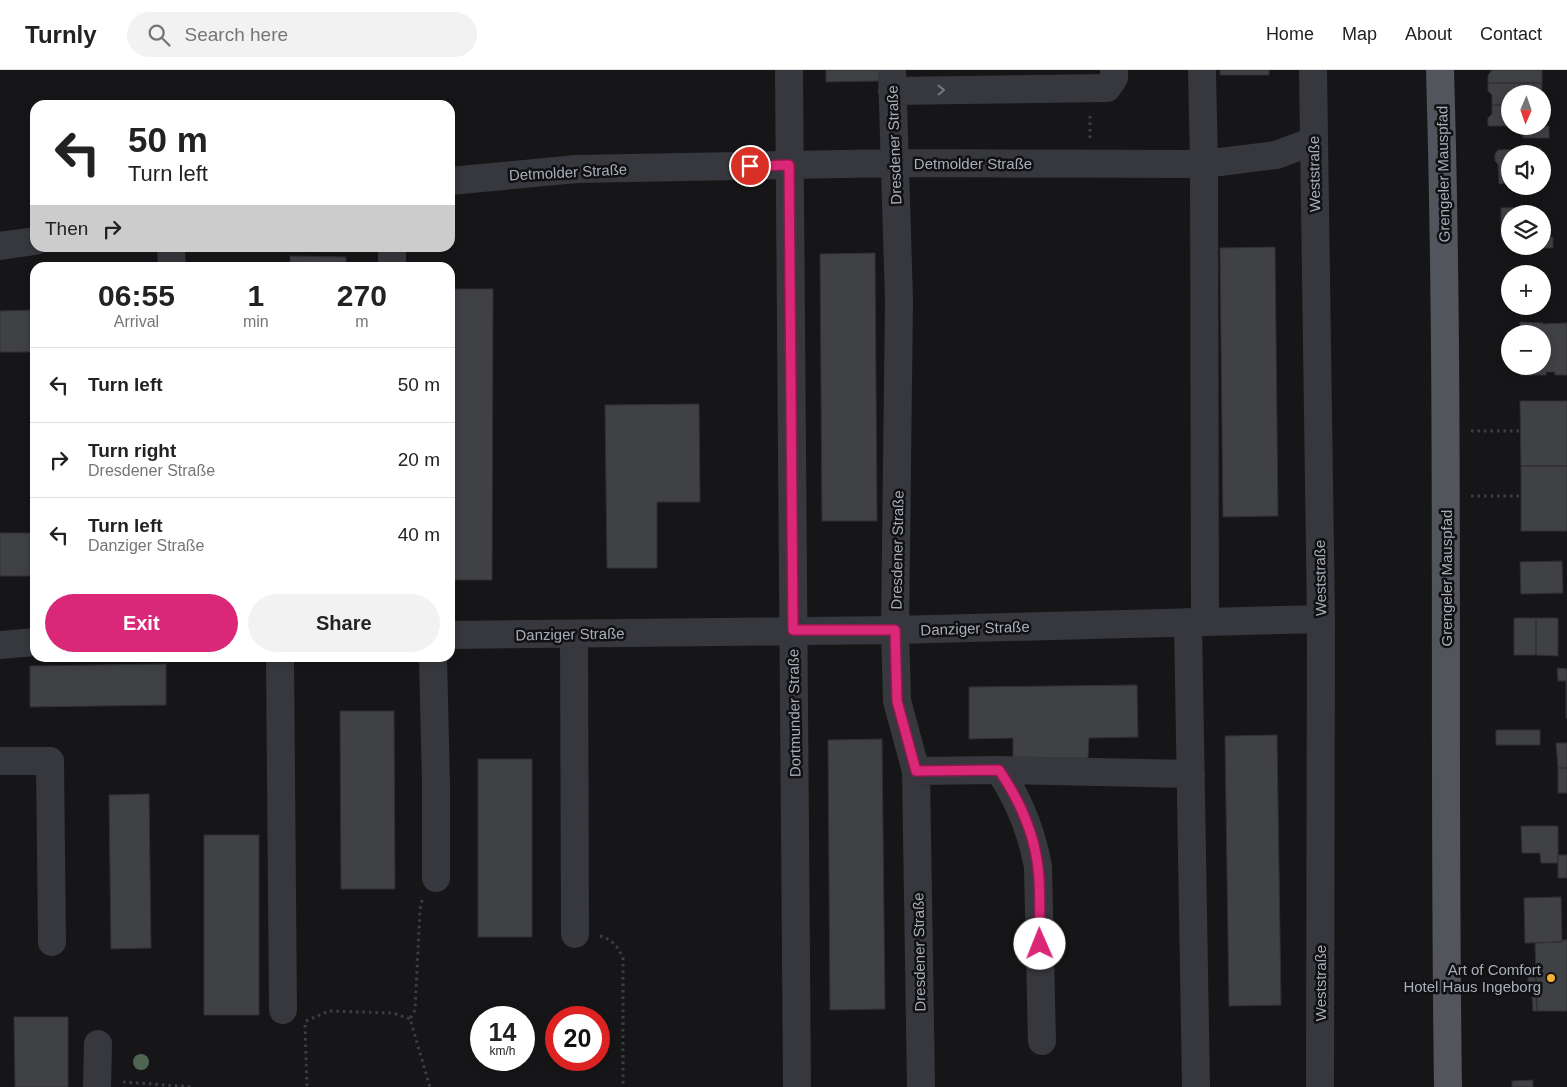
<!DOCTYPE html>
<html lang="en">
<head>
<meta charset="utf-8">
<style>
	body { margin:0; font-family:Helvetica,sans-serif; background:#f2f2f2; color:#222; height:100vh; display:flex; flex-direction:column; font-size:19px; white-space:nowrap }
	* { box-sizing:border-box; margin:0 }
	p { font-size:16px; color:#767676 }
	.icon { flex:none; width:28px; height:28px; fill:none; stroke:currentColor; stroke-width:2; stroke-linecap:round; stroke-linejoin:round }
	.map { position:relative; flex:1; overflow:hidden }
	.side { position:absolute; left:30px; top:192px; width:425px; height:400px; display:flex; flex-direction:column; background:#fff; border-radius:15px; box-shadow:0 2px 8px #0003 }
	.side>* { flex:none }
	.hud { position:absolute; left:30px; top:30px; width:425px; height:152px; border-radius:15px; box-shadow:0 2px 8px #0003; background:#fff; color:#222; overflow:hidden }
	.needle { width:32px; rotate:182deg }
	.buttons { position:absolute; left:1501px; top:15px; display:grid; gap:10px }
	.buttons a { display:grid; place-items:center; width:50px; height:50px; border-radius:50%; background:#fff; box-shadow:0 2px 8px #0003; font-size:25px }
	.speed { position:absolute; left:470px; top:936px; display:flex; gap:10px; font-size:25px; font-weight:700; text-align:center }
	.speed>* { display:grid; place-content:center; width:65px; height:65px; border-radius:50%; background:#fff; box-shadow:0 2px 8px #0003; line-height:1 }
	.speed small { font-size:12px; font-weight:400 }
	.speed .limit { border:8px solid #d22; background:#fff; color:#111 }
	.pin { position:absolute; display:grid; place-items:center; width:42px; height:42px; color:#fff; margin:-21px; border:2px solid #fff; border-radius:50%; box-shadow:0 1px 5px #0007 }
	.me { position:absolute; width:55px; margin:-28px; rotate:359deg; stroke-linejoin:round; filter:drop-shadow(0 0 4px #0008) }
	.turn { display:flex; align-items:center; gap:18px; height:105px; padding:0 15px; font-size:22px }
	.turn .icon { width:65px; height:65px; stroke-width:2.5 }
	.turn b { display:block; font-size:35px; line-height:42px }
	.then { display:flex; align-items:center; height:48px; padding:0 15px; background:#0003; gap:10px; font-size:19px }
	.eta { display:flex; justify-content:space-evenly; align-items:center; height:85px; text-align:center }
	.eta b { font-size:30px; font-weight:600; line-height:35px }
	.button { display:flex; gap:10px; margin-top:auto; padding:10px 15px }
	.button a { flex:1; height:58px; border-radius:30px; background:#db2777; color:#fff; font-size:20px; font-weight:600; line-height:58px; text-align:center }
	.button a+a { background:#f2f2f2; color:#222 }
	ul { padding:0; list-style:none }
	li { display:flex; align-items:center; gap:15px; height:75px; padding:0 15px; border-top:1px solid #e0e0e0 }
	li div { flex:1 }
	li b { display:block; font-size:19px }
	li em { font-style:normal }
	header { display:flex; align-items:center; gap:30px; box-sizing:border-box; height:70px; padding:0 25px; background:#fff; border-bottom:1px solid #e0e0e0 }
	header strong { font-size:24px }
	nav { display:flex; gap:28px; margin-inline-start:auto; font-size:18px }
	.search { width:350px; height:45px; background:#f2f2f2; display:flex; align-items:center; gap:12px; box-sizing:border-box; padding:0 18px; border-radius:28px; color:#767676; font-size:19px }
	.map>svg:first-child { display:block }
	.building { fill:#404145; stroke:#303034 }
	.lines { fill:none; stroke-linecap:round; stroke-linejoin:round }
	.path { stroke:#3d3f44; stroke-width:3; stroke-dasharray:2.5 4; stroke-linecap:butt }
	.minor { stroke:#37383d; stroke-width:28 }
	.major { stroke:#53555c; stroke-width:28 }
	.tree { fill:#506452 }
	.oneway { stroke:#757881 }
	.route-casing { stroke:#8e194d; stroke-width:12 }
	.route { stroke:#db2777; stroke-width:9 }
	.poi-dot { fill:#f2b134; stroke:#111113; stroke-width:2 }
	.labels { text-anchor:middle; dominant-baseline:central; stroke-width:5; stroke-linejoin:round; paint-order:stroke }
	.street-label { font-size:15px; fill:#a8adb8; stroke:#111113 }
	.poi-label { font-size:15px; fill:#a8adb8; stroke:#111113; text-anchor:end }
</style>
</head>
<body>
<header>
<strong>Turnly</strong>
<div class="search"><svg class="icon" aria-label="search" viewBox="0 0 24 24"><circle cx="10" cy="10" r="6"/><path d="M15 15l6 6"/></svg>Search here</div>
<nav><a>Home</a><a>Map</a><a>About</a><a>Contact</a></nav>
</header>
<div class="map">
<svg width="1567" height="1017" viewBox="0 0 1567 1017">
	<rect width="100%" height="100%" fill="#161618"/>
	<!-- building -->
	<path class="building" d="M826,0h53v11l-53,1z
		M1220,0h49v5h-49z
		M1492,0h50v13h-54v-8z
		M1488,13h54v11h-32v11h-18v-10l-4,-4z
		M1492,35h18v21h-22v-8l4,-4z
		M1523,56h26v12h-26z
		M1541,78v6h-31v29l-11,1 -1,-20 -3,-3v-7l3,-4z
		M1531,137v7h-21v24h-9v-30z
		M1542,167h11v11h-22v-2h11z
		M1275,177l3,269 -55,1 -3,-269z
		M875,183l2,268h-55l-2,-267z
		M290,186l56,1v11h-56z
		M450,219h43l-1,291h-42z
		M35,240v42h-35v-41z
		M1520,252l23,1v1l24,-1v52h-12v-3h-9v3h-26v-9h22v-32h-22z
		M1520,331h47v65h-46z
		M699,334l1,98h-43v66h-50l-2,-163z
		M1521,396h46v65h-46z
		M0,463h35v43h-35z
		M1562,491l1,32 -42,1 -1,-32z
		M1514,548h22v37h-22z
		M1536,548h22v38l-22,-1z
		M166,594v41l-136,2v-41z
		M1557,598l10,1v12h-9z
		M1566,611h1v37h-1z
		M1137,615l1,52 -49,1 -1,20h-75v-20l-44,1v-52z
		M340,641h54l1,178h-54z
		M1496,660h44v15h-44z
		M1277,665l4,270 -52,1 -4,-270z
		M882,669l3,270 -55,1 -2,-270z
		M1556,673h11v25h-9z
		M478,689h54v178h-54z
		M1558,698h9v25h-9z
		M149,724l2,154 -40,1 -2,-154z
		M1521,756h37v37h-17l-1,-10h-18z
		M204,765h55v180h-55z
		M1558,785h9v23h-9z
		M1561,827l1,45 -37,1 -1,-45z
		M1563,870h4v71h-30l-2,-68 27,-1z
		M1535,902l1,12h-8v-11z
		M1532,927h4l1,14h-4z
		M14,947h54v70h-53z
		M1533,1010v7h-21v-6z"/>
	<g class="lines">
		<!-- path -->
		<path class="path" d="M1090,68v-24
			M1471,361h50
			M1471,426h50
			M422,830l-2,10 -5,100 -5,9 20,68
			M600,866c12,3 18,11 23,22v129
			M306,951l23,-10 64,2 17,6
			M305,955l2,62
			M123,1012l71,5"/>
		<!-- minor -->
		<path class="minor" d="M789,0l8,1017
			M892,0l7,230 -4,330 2,71 19,70 5,316
			M1202,0l2,94 1,457
			M1313,0l8,549 -1,468
			M892,21l215,-3 7,-10v-8
			M450,111l127,-12 319,-6 308,1 72,-9 38,-14
			M0,176l35,-5
			M171,178l1,20
			M392,178v20
			M1188,552l8,465
			M574,564l1,300
			M450,565l445,-5 426,-11
			M0,575l35,-3
			M280,588l3,352
			M433,588l3,126v94
			M0,691h50l2,181
			M999,700c20,30 33,63 39,97l4,174
			M916,701l83,-1 192,4
			M97,1017l1,-43"/>
		<!-- major -->
		<path class="major" d="M1440,0c10,339 3,678 8,1017"/>
	</g>
	<!-- trees -->
	<circle class="tree" cx="141" cy="992" r="8"/>
	<!-- one-way arrows -->
	<defs><path id="oneway-chevron" d="M-2-3.5L2.5 0L-2 3.5" fill="none" stroke-width="1.6" stroke-linecap="round" stroke-linejoin="round" transform="scale(1.25)"/></defs>
	<use class="oneway" href="#oneway-chevron" transform="translate(941 20) rotate(-1)"/>
	<g class="lines">
		<!-- route casing -->
		<g class="route-casing">
			<path id="route" d="M750,96l39,-1 4,465h102l2,71 19,70 83,-1c19,28 35,63 39,97 3,25 1,52 2,77"/>
		</g>
		<!-- route -->
		<use href="#route" class="route"/>
	</g>
	<!-- markers -->
	<circle class="poi-dot" cx="1551" cy="908" r="5"/>
	<g class="labels">
		<!-- street labels -->
		<g class="street-label">
			<text transform="translate(894 75) rotate(-92)">Dresdener Straße</text>
			<text x="973" y="93">Detmolder Straße</text>
			<text transform="translate(568 102) rotate(-3)">Detmolder Straße</text>
			<text transform="translate(1314 104) rotate(-91)">Weststraße</text>
			<text transform="translate(1443 104) rotate(-91)">Grengeler Mauspfad</text>
			<text transform="translate(897 480) rotate(-89)">Dresdener Straße</text>
			<text transform="translate(1320 508) rotate(-91)">Weststraße</text>
			<text transform="translate(1446 508) rotate(-90)">Grengeler Mauspfad</text>
			<text transform="translate(975 558) rotate(-2)">Danziger Straße</text>
			<text transform="translate(570 564) rotate(-1)">Danziger Straße</text>
			<text transform="translate(794 643) rotate(-91)">Dortmunder Straße</text>
			<text transform="translate(919 882) rotate(-91)">Dresdener Straße</text>
			<text transform="translate(1320 913) rotate(-90)">Weststraße</text>
		</g>
		<!-- poi labels -->
		<g class="poi-label">
			<text x="1541" y="899">Art of Comfort<tspan x="1541" dy="17">Hotel Haus Ingeborg</tspan></text>
		</g>
	</g>
</svg>
<div class="buttons">
<a><svg class="needle" viewBox="-14 -14 28 28"><path d="M0-13l5 13h-10z" fill="#e53935"/><path d="M0 13l5-13h-10z" fill="#767676"/></svg></a>
<a><svg class="icon" aria-label="sound" viewBox="0 0 24 24"><path d="M4 9h4l5-4v14l-5-4H4zM17 9q2 3 0 6"/></svg></a>
<a><svg class="icon" aria-label="layers" viewBox="0 0 24 24"><path d="M12 4l9 5-9 5-9-5zM3 14l9 5 9-5"/></svg></a>
<a>+</a>
<a>−</a>
</div>
<div class="speed"><div>14<small>km/h</small></div><div class="limit">20</div></div>
<div class="pin" style="left:750px;top:96px;background:#d93025"><svg class="icon" aria-label="arrive" viewBox="0 0 24 24"><path d="M6 21V4h12l-3 4 3 4H6"/></svg></div>
<svg class="me" style="left:1040px;top:874px" viewBox="-20 -20 40 40"><circle r="19" fill="#fff"/><path d="M0-13L10 11 0 6-10 11z" fill="#db2777"/></svg>
<div class="hud">
<div class="turn"><svg class="icon" aria-label="left" viewBox="0 0 24 24"><path d="M17 20v-9H6M10 6l-5 5 5 5"/></svg><div><b>50 m</b>Turn left</div></div>
<div class="then">Then<svg class="icon" aria-label="right" viewBox="0 0 24 24"><path d="M7 20v-9h11M14 6l5 5-5 5"/></svg></div>
</div>
<section class="side">
<div class="eta">
<div><b>06:55</b><p>Arrival</p></div>
<div><b>1</b><p>min</p></div>
<div><b>270</b><p>m</p></div>
</div>
<ul>
<li><svg class="icon" aria-label="left" viewBox="0 0 24 24"><path d="M17 20v-9H6M10 6l-5 5 5 5"/></svg><div><b>Turn left</b></div><em>50 m</em></li>
<li><svg class="icon" aria-label="right" viewBox="0 0 24 24"><path d="M7 20v-9h11M14 6l5 5-5 5"/></svg><div><b>Turn right</b><p>Dresdener Straße</p></div><em>20 m</em></li>
<li><svg class="icon" aria-label="left" viewBox="0 0 24 24"><path d="M17 20v-9H6M10 6l-5 5 5 5"/></svg><div><b>Turn left</b><p>Danziger Straße</p></div><em>40 m</em></li>
</ul>
<div class="button"><a>Exit</a><a>Share</a></div>
</section>
</div>
</body>
</html>
